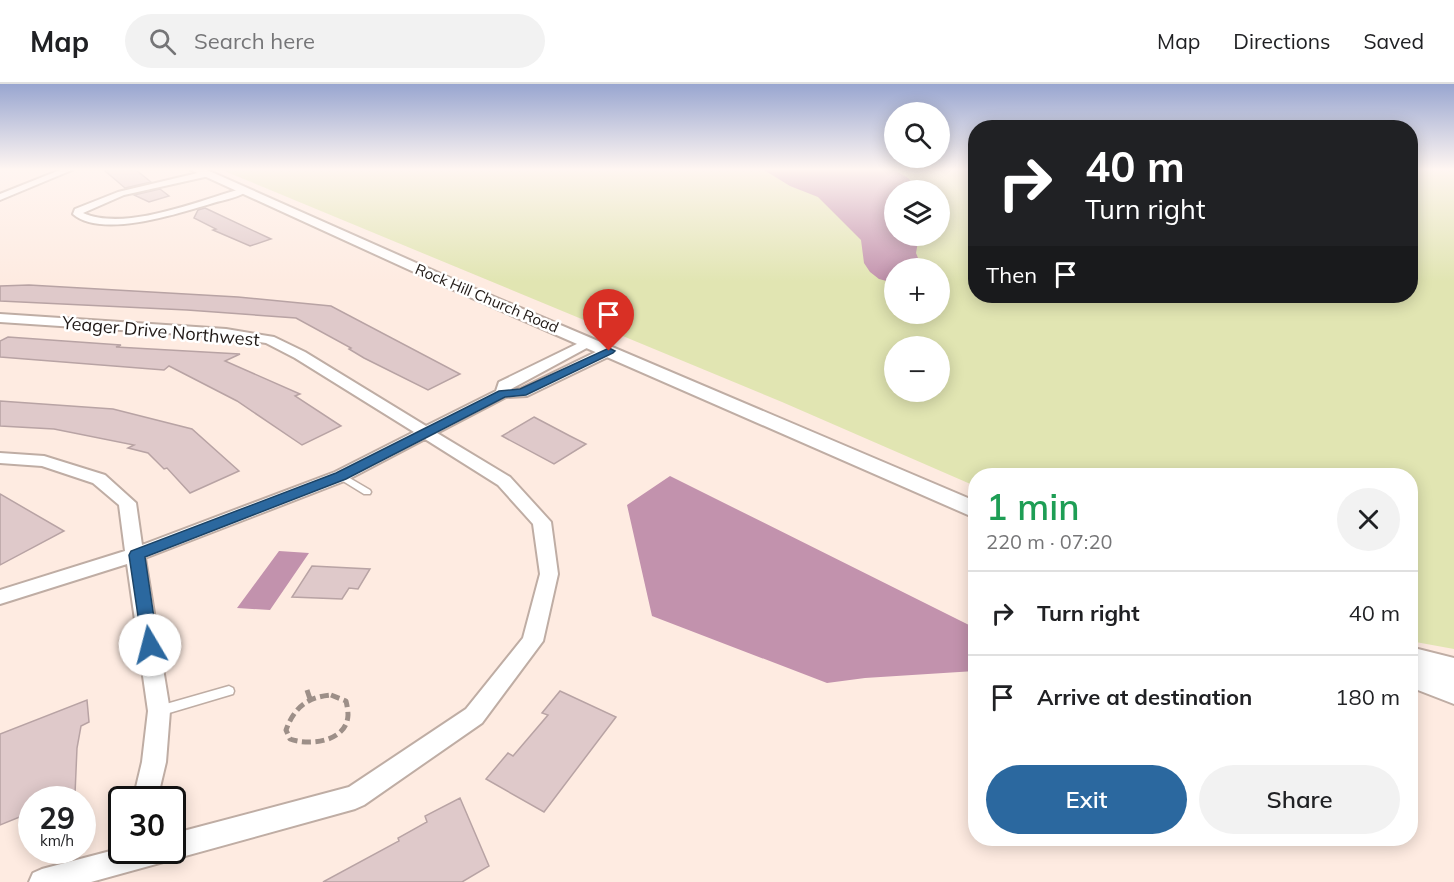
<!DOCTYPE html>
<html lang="en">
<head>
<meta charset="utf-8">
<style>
	body { margin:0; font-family:Mulish,sans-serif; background:#f2f2f2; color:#202124; height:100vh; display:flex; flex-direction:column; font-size:22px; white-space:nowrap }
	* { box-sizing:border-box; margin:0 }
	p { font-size:20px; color:#757577 }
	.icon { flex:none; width:33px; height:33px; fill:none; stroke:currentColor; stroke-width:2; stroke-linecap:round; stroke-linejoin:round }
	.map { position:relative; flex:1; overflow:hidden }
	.panel { position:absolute; left:968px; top:384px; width:450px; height:378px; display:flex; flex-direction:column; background:#fff; border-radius:24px; box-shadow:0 3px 15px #0003 }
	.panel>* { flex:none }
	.banner { position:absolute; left:968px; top:36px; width:450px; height:183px; border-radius:24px; box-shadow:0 3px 15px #0003; background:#202124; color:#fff; overflow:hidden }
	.fabs { position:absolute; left:884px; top:18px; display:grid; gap:12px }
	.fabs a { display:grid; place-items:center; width:66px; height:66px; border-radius:50%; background:#fff; box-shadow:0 3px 15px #0003; font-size:30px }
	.speed { position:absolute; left:18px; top:702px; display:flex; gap:12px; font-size:30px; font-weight:700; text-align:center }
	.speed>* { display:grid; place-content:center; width:78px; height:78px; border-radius:50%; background:#fff; box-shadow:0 3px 15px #0003; line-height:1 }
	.speed small { font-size:15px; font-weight:400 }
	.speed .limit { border:3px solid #111; border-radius:9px; background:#fff; color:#111 }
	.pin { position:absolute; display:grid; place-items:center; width:51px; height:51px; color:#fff; margin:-62px -26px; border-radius:50% 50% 50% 0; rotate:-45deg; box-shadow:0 0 6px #0007 }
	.pin .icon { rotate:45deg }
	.me { position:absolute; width:66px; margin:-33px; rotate:352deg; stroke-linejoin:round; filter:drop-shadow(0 0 4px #0008) }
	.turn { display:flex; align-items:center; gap:21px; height:126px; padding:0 18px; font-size:27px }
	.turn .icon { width:78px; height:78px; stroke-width:2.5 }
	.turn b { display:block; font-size:42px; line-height:51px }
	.then { display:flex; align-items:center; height:57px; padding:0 18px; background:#0003; gap:12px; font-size:22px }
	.round { display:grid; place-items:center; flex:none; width:63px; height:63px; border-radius:32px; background:#f2f2f2 }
	.summary { display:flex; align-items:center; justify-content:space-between; height:102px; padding:0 18px }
	h1 { font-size:36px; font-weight:600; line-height:45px; color:#1e9e55 }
	.button { display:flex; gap:12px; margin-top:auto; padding:12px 18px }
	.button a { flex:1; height:69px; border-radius:36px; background:#2b689f; color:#fff; font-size:24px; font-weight:600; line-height:69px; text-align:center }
	.button a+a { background:#f2f2f2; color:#202124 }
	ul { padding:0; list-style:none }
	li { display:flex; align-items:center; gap:18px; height:84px; padding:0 18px; border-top:2px solid #e0e0e0 }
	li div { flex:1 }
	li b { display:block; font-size:22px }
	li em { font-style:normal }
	header { display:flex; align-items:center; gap:36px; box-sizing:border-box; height:84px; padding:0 30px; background:#fff; border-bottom:2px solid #e0e0e0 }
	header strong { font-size:28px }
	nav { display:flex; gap:33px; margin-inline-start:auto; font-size:21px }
	.search { width:420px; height:54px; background:#f2f2f2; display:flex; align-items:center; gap:15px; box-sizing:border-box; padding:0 21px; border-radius:33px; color:#757577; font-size:22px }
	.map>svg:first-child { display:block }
	.green { fill:#e1e5b2; fill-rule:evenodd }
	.water { fill:#c292ad }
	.building { fill:#dfc9ca; stroke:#b8a3a4; stroke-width:1.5 }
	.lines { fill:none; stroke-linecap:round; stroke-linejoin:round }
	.service-casing { stroke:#bfada4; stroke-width:3 }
	.minor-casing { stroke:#bfada4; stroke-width:4 }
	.secondary-casing { stroke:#bfada4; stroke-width:4 }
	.path { stroke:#9d8f88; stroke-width:5; stroke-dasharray:9 4.5; stroke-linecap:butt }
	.service { fill:#fff; fill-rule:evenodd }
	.minor { fill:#fff; fill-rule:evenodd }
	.secondary { fill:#fff; fill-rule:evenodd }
	.route { fill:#2b689f; stroke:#1c4467; stroke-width:1.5 }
	.labels { text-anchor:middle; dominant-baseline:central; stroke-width:5; stroke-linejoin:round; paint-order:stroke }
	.far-street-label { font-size:15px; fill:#1f1815; stroke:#fff }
	.street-label { font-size:18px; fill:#1f1815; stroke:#fff }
</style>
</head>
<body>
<header>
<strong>Map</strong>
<div class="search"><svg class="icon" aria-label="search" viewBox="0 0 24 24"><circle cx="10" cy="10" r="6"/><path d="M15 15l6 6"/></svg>Search here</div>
<nav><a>Map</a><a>Directions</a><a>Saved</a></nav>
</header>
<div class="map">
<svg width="1454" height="798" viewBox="0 0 1454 798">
	<rect width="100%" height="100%" fill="#feebe1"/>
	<!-- green -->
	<path class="green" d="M222,86h753v126h435v-126h44v479l-44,-8v-165h-435v10l-193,-84zM894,106h45v46h-45zM894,184h45v46h-45zM894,262h45v46h-45z"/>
	<!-- water -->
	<path class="water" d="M764,86h131l13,8 12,12h-26v46h25l-3,17 6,15h-28v15l-15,-4 -9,-7 -6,-9 -3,-23 -43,-43 -28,-11z
		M670,392l305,152v43l-110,7 -38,5 -175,-67 -25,-111z
		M279,467l30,2 -39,57 -33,-2z"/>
	<!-- building -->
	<path class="building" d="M104,86h32l15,12 -26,6z
		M160,105l9,7 -20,6 -15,-7z
		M205,124l66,31 -21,7 -37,-16 3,-1 -22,-11 4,-8z
		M29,201l209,12 93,9 129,68 -32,16 -64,-32 -15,-9 2,-1 -55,-30 -109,-8 -187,-9v-15z
		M8,253l113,8 -5,2 124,7 -15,7 75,33 -5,2 46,30 -39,19 -65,-44 -68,-35 -5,4 -164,-13v-16z
		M0,317l113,8 79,20 47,42 -49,22 -23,-25 -3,1 -16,-16 -20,-5 6,-3 -80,-16 -54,-3z
		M534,333l36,19 16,8 -32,20 -52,-28z
		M0,410l64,37 -64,34z
		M312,482l58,3 -12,20 -9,-1 -7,11 -50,-2z
		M560,607l56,26 -72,95 -58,-33 22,-26 5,3 35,-41 -6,-2z
		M87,616l2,22 -8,4 -4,22 -2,46 -13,6h-30v12l-32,13v-91z
		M460,714l29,68 -27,16h-139l76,-41 -1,-3 29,-16 -2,-6z"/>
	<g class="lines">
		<!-- service casing -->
		<g class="service-casing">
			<path id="service" d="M341,389l29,17 1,2 -1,2h-6l-26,-16 -1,-2 1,-2z
				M229,602l4,2 1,3 -1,3 -74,22 -4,-2 -2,-3 2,-3 4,-2z"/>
		</g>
		<!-- minor casing -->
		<g class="minor-casing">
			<path id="minor" d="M60,86h12l-72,30v-6z
				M206,87l4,3 -1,2 -85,19 -41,18c43,19 117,-13 161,-25l4,3c-9,6 -24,9 -35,12 -33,10 -111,36 -140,11l2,-5 43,-17z
				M0,230l226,15 48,8 31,15 121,74 70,-35 3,-9 86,-42 5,-1 6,4 -85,46h9l84,-41h10l2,3 -2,3 -87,42 -21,1 -69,36 73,44 41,45 7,52 -15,67 -61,82 -118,82 -9,4 -264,73h-62l4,-9 9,-4 80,-21v2h50v-16l177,-47 117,-78 57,-71 17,-64 -7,-50 -35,-39 -73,-46 -78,41 -202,78 25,153 -4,51 -9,38h-24l9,-38 6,-51 -21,-147 -127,40v-14l125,-39 -6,-46 -26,-22 -51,-17 -42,-3v-10l44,3 61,19 31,28 6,42 193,-73 79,-40 -119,-74 -29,-15 -40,-6 -226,-15z"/>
		</g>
		<!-- secondary casing -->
		<g class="secondary-casing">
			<path id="secondary" d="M191,86h16l252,112 516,219v17l-526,-230z
				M1410,563l44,11v46l-44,-17z"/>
		</g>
		<!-- path -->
		<path class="path" d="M307,606l3,9
			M331,611l15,6c1,4 2,10 2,14 -1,27 -39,31 -58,24l-4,-9c8,-22 21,-33 45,-35z"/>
		<!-- service -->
		<use href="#service" class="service"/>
		<!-- minor -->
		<use href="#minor" class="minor"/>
		<!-- secondary -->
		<use href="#secondary" class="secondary"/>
	</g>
	<!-- sky -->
	<linearGradient id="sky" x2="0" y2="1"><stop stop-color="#99a6d0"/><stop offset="0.43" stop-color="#fff6f2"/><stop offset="1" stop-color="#fff6f2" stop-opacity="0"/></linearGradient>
	<rect width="1454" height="198" fill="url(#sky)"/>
	<!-- route -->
	<path class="route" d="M609,264l6,3 -2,2 -87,42 -21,2 -159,82 -201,78 13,88 -2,5 -6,2 -7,-2 -14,-95 2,-4 205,-78 163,-82 21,-2z"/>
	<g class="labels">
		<!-- far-street labels -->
		<g class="far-street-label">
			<text transform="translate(487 214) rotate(23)">Rock Hill Church Road</text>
		</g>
		<!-- street labels -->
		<g class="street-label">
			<text transform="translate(161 247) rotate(5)">Yeager Drive Northwest</text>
		</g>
	</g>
</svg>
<div class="fabs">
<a><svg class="icon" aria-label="search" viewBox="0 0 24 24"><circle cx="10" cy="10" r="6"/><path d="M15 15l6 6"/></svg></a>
<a><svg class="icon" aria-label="layers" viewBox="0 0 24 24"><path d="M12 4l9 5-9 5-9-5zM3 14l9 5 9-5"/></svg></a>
<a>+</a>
<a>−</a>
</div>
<div class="speed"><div>29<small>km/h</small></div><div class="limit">30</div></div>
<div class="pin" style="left:609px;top:267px;background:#d93025"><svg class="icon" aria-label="arrive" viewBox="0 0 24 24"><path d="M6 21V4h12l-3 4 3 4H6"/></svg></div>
<svg class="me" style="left:150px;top:561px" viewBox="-20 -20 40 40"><circle r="19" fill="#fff"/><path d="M0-13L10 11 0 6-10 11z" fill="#2b689f"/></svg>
<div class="banner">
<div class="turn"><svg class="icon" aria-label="right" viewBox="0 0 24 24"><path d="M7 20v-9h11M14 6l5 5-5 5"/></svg><div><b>40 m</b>Turn right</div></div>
<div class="then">Then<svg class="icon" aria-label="arrive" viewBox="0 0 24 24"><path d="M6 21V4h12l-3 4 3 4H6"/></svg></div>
</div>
<section class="panel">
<div class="summary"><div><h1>1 min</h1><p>220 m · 07:20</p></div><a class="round"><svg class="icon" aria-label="close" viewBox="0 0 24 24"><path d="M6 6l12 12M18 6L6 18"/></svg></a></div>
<ul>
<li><svg class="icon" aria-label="right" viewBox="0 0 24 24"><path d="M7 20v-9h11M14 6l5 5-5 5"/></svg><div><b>Turn right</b></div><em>40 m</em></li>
<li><svg class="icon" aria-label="arrive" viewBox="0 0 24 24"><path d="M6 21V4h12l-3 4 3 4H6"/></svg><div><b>Arrive at destination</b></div><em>180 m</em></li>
</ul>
<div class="button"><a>Exit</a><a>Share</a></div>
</section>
</div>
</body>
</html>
